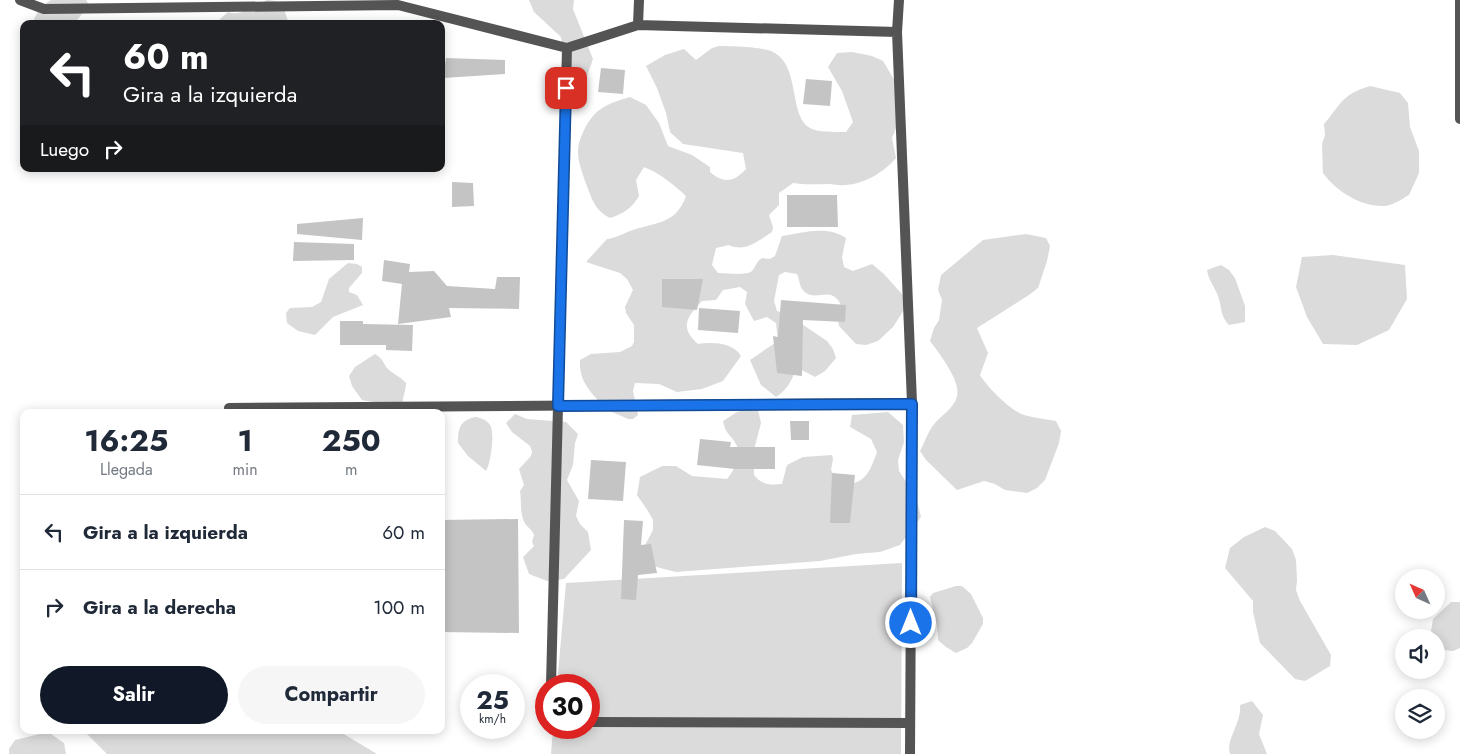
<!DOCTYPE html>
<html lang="es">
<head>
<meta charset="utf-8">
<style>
	body { margin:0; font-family:Jost,sans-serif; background:#f6f6f7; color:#1f2937; height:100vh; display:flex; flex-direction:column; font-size:19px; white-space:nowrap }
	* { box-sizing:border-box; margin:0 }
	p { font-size:16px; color:#747a83 }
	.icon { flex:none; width:28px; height:28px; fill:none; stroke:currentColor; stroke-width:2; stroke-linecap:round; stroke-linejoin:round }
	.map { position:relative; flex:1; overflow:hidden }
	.details { position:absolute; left:20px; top:409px; width:425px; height:325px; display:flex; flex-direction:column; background:#fff; border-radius:10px; box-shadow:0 2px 12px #0003 }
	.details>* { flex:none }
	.hud { position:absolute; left:20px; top:20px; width:425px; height:152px; border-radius:10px; box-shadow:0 2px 12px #0003; background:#202124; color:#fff; overflow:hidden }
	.needle { width:32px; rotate:315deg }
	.fabs { position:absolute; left:1395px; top:569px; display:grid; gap:10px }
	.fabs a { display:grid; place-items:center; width:50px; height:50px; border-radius:50%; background:#fff; box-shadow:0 2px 12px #0003; font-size:25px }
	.speed { position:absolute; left:460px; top:674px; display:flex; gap:10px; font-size:25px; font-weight:700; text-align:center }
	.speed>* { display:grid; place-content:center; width:65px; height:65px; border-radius:50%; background:#fff; box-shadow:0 2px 12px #0003; line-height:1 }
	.speed small { font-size:12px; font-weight:400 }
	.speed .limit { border:8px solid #d22; background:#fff; color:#111 }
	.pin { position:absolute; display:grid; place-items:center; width:42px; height:42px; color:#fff; margin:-21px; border-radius:10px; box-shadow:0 2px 8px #0006 }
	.me { position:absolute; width:55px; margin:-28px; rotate:0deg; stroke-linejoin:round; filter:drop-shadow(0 0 4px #0008) }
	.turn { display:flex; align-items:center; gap:18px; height:105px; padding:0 20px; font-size:22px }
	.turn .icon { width:65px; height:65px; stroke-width:2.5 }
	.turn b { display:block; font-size:35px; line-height:42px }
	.then { display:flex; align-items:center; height:48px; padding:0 20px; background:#0003; gap:10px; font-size:19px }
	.eta { display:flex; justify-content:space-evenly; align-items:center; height:85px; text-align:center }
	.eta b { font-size:30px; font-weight:700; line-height:35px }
	.action { display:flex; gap:10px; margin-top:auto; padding:10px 20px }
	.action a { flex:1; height:58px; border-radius:30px; background:#111827; color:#fff; font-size:20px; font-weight:700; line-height:58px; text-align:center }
	.action a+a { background:#f6f6f7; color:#1f2937 }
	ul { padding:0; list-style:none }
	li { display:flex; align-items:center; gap:15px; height:75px; padding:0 20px; border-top:1px solid #e0e1e3 }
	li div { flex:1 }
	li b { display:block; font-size:19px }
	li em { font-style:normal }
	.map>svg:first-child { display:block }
	.green { fill:#dbdbdb }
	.building { fill:#c4c4c4 }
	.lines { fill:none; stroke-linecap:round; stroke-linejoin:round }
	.street { stroke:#545454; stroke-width:10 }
	.route-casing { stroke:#114b97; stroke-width:12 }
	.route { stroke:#1a73e8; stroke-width:9 }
</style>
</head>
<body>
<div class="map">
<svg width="1460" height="754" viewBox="0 0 1460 754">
	<rect width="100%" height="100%" fill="#fff"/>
	<!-- green -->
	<path class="green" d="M51,0h35l3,5 -11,14 -6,5h-36l-2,-5 6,-12z
		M267,0l9,1 8,8 5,15h-70l1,-5 8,-7c14,5 26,-7 39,-12z
		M529,0h45l-1,9 20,50 -6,17 -16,-7 -7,-15 -3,-17 -27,-25z
		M719,46c11,0 46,1 54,6 30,15 13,70 42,78 7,2 24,2 31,2l7,-10 -11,-31 -14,-24 9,-14 15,-1 20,4 11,5 9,15 7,12 3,25 -10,25 4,20c-13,15 -32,26 -51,27 -6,1 -11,-1 -16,-1 -13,0 -24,1 -36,-1l-14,10v12l-10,10 4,12 -1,5c-13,8 -27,21 -43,13l-13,3 -4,17 6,8c8,0 28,3 34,-2 4,-5 4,-9 10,-13l8,1 5,-3 7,-20c21,-3 44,-11 64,2l-4,19 2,10 9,4 19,-7 12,10 25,28 -16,25 -15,14 -12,4 -10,-1 -17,-18 -1,-7 5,-9c-10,-28 -25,-7 -38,-18 -6,-4 -5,-12 -8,-18l-12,-2 -6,3 -5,26 3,10 10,3 40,27 6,8 3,9 -11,13 -10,6 -19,-10c-3,13 -10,24 -20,30l-15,-12 -11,-25 28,-19 -2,-18 -9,-6 -13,4 -9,-17 2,-12 -7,-5 -17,3 -7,10 -14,1c-15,16 -23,26 -4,43 14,-2 35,-2 43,12l-18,25 -21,8 -25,3 -18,-8 -24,-1 -2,8 5,24 -5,4h-5l-32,-14 1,-6c-11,-12 -18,-22 -17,-39l11,-6 29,-2 12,-6 2,-4v-17l-8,-12 -1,-6 8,-17 -6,-11 -7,-6 -34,-11 21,-23c10,-1 16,-6 26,-9 24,-8 43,-6 53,-34 -13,-12 -25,-22 -42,-29l-8,13 3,16c-7,12 -16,18 -29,22 -13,-6 -17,-16 -22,-29 -4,-11 -10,-26 -10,-37 0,-13 10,-33 20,-41 9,-7 21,-11 32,-14l16,8 13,18 9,23 24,9 18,12v5c14,12 24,10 36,-3l-3,-16 -60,-9 -13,-12 -4,-19 -9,-25 -11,-22 19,-11 19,-6 12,11 16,-12z
		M1370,86l30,7 8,10 2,24 9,24v22l-10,22c-7,4 -17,11 -25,11 -23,1 -48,-15 -61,-33l-1,-29 3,-9 -1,-11c18,-21 17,-29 46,-38z
		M1026,234l20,4 4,8 -3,15 -9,27 -9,7 -52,33 11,25 -8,22c7,12 31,36 44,40 11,3 22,4 32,6l5,10 -2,12 -14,37 -8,8 -10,5 -22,-3 -10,-6 -11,-3 -27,9 -31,-30 -6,-9c5,-9 8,-20 15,-28 7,-8 20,-16 22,-27 4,-15 -18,-43 -27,-55l4,-13 5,-8 3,-20 -4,-10 3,-15 42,-35z
		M1333,255l72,10 2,34 -18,31 -32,15 -34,-1 -16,-27 -11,-30 6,-30z
		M348,263l9,1 5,3v6l-13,15v4l8,3 6,10 -30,12 -18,18 -17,-4 -11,-8 -1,-10 4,-5 22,-1 9,-5 8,-23z
		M1221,265l8,5 6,8 10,28v16l-16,3c-9,-9 -7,-18 -11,-29 -4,-11 -9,-14 -11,-26z
		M375,354c10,6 8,11 14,16 6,5 12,7 17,13 0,11 -8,21 0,29h-24v-5l-3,-4 -17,-3 -10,-14 -3,-10 6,-9z
		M747,409l11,1 3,13 -7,27v25c8,10 16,10 28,9l5,-19 16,-8 29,-2 1,4 -2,11 7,13c26,4 31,-9 39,-31l-6,-13 -21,-12 2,-12 36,-3 15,13 1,17 -6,18 1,11 17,26 5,20 -21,28 -20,7 -24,2 -36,7 -144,11 -16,-4 -19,-7 4,-16 8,-15v-10l-5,-9 -11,-16 3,-18 22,-11h14l16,10 35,3c7,-8 14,-22 10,-33 -5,-11 -11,-10 -14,-25l14,-9z
		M515,414l12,5 39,3 12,12 -3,9 -2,22 -6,15 12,21 -3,15 4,8 8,8 3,18 -27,29 -17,2 -18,-7 -6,-17 11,-11 -2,-4 2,-7c-2,-5 -5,-7 -8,-10 -7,-10 -4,-23 -6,-34l4,-6 -5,-16 12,-13 1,-5 -2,-5 -18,-14 -6,-9z
		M476,417c5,1 11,3 14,8 5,7 1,38 -4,46l-18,-15 -10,-13c0,-15 2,-23 18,-26z
		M1265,527l10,4 17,18 4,11 1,20 -1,10 4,11 31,54 -1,11 -25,15 -10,-2 -35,-36 -7,-31v-11l-28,-33 5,-20 14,-11z
		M902,563l-1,191h-350l2,-26h36v-43h-32l9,-102z
		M956,586h6l9,8 12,24v6l-11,19 -5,5 -11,5 -10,-6 -8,-7 -1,-15 -7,-28 3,-4z
		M1451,602h9v46l-7,3 -10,-1 -12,-19 2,-12z
		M1252,701l11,14 -4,19 8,20h-37c-5,-14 12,-31 10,-49z
		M83,730h254l40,24h-270z
		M48,732l16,11 2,11h-57v-5l6,-9z"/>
	<!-- building -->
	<path class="building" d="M446,58l59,2v14l-62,4z
		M601,68l24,2 -2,24 -25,-2z
		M806,79l26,2 -2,25 -27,-2z
		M452,182l21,1 1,23 -22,1z
		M787,195h50l1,32h-51z
		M363,218l-1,22 -65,-6v-10z
		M294,242l60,2v16l-61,1z
		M384,260l26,4 -1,8 25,-1 13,15 48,3 2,-12h23l-1,32 -70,-1 2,9 -53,7 4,-40 -20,-3z
		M662,279h41l-6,31 -35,-3z
		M781,300l65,5 -1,17 -42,-2 -1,56 -25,-3 -4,-37 5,1z
		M699,308l41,3 -2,22 -40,-3z
		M340,321h23v3l50,1 -1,26 -26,-1v-5h-46z
		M790,421h19v19h-18z
		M700,439l31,3 -1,5h45v22h-40l-38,-4z
		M591,460l35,2 -3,39 -35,-2z
		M832,473l23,2 -5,48h-20z
		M518,519l1,114 -78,-1v-112z
		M624,520l19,1 -2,24 10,-1 6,29 -19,2 -2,25 -15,-1z"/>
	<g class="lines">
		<!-- street -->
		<path class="street" d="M20,0l24,9 354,-4 169,43 71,-23 259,7
			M899,0l-2,32 15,371 -2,351
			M1460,0v119
			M638,25l1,-25
			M229,408l683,-5
			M551,685l16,-637
			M589,722l321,1"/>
	</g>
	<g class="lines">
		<!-- route casing -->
		<g class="route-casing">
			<path id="route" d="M566,88l-8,318 354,-2 -1,219"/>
		</g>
		<!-- route -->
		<use href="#route" class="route"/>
	</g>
</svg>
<div class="fabs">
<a><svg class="needle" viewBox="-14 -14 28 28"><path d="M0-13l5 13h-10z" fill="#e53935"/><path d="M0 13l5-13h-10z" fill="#747a83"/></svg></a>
<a><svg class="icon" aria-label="sound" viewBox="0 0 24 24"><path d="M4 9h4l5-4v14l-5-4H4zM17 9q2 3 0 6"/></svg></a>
<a><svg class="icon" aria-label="layers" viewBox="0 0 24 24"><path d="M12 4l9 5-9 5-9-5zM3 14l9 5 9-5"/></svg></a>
</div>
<div class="speed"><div>25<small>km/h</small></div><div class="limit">30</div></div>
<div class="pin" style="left:566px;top:88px;background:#d93025"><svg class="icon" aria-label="arrive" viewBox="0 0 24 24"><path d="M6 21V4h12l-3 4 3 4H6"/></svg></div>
<svg class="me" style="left:911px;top:623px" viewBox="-20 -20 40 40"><circle r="17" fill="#1a73e8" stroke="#fff" stroke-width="3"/><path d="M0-11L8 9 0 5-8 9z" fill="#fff"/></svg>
<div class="hud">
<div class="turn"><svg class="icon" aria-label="left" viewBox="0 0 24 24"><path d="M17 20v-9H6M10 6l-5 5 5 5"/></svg><div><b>60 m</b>Gira a la izquierda</div></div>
<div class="then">Luego<svg class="icon" aria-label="right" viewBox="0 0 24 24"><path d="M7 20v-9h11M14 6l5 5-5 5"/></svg></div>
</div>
<section class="details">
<div class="eta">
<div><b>16:25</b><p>Llegada</p></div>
<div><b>1</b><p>min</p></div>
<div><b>250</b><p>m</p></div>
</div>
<ul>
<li><svg class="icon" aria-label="left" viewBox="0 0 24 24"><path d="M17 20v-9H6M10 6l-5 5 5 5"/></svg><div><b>Gira a la izquierda</b></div><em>60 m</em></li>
<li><svg class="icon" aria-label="right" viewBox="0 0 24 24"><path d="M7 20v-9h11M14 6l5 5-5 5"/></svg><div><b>Gira a la derecha</b></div><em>100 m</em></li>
</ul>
<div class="action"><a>Salir</a><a>Compartir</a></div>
</section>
</div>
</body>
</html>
